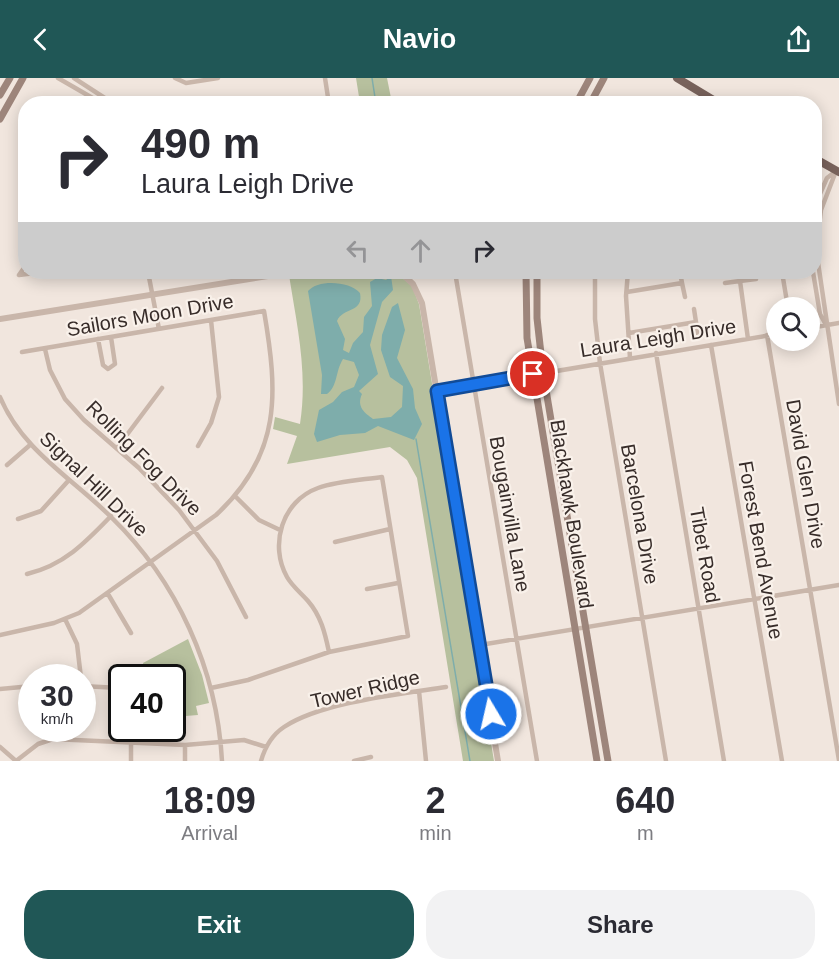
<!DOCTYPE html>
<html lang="en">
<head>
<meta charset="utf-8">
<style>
	body { margin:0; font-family:Arial,sans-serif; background:#f2f2f3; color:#2b2b33; height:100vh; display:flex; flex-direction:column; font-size:22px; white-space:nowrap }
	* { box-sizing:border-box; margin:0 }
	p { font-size:20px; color:#7c7c81 }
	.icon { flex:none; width:33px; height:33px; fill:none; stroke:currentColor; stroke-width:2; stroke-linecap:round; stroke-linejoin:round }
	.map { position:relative; height:683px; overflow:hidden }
	.side { display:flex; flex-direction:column; background:#fff; flex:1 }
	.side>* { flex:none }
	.guide { position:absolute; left:18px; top:18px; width:804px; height:183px; border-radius:24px; box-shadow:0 3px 15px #0003; background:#fff; color:#2b2b33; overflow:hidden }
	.fabs { position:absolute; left:766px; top:219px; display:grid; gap:12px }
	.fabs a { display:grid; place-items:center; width:54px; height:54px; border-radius:50%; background:#fff; box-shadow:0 3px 15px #0003; font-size:30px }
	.speed { position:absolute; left:18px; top:586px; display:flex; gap:12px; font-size:30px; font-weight:700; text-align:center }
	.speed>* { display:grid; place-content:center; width:78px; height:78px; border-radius:50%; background:#fff; box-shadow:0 3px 15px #0003; line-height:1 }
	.speed small { font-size:15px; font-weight:400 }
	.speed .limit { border:3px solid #111; border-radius:9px; background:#fff; color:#111 }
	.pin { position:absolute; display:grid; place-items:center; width:51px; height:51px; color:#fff; margin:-26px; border:3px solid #fff; border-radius:50%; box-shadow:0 2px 6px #0007 }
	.me { position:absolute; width:66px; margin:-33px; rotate:351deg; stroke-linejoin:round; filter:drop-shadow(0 0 4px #0008) }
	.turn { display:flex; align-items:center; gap:21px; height:126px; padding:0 24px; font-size:27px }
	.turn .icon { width:78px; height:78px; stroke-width:2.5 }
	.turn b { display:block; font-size:42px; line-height:51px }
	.lanes { display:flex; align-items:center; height:57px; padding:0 24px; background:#0003; justify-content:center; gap:30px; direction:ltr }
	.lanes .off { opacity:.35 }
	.eta { display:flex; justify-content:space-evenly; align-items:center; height:102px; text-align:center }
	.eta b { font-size:36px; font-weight:800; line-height:42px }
	.action { display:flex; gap:12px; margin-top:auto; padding:12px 24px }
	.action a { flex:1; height:69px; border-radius:24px; background:#205756; color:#fff; font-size:24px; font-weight:800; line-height:69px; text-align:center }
	.action a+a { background:#f2f2f3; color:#2b2b33 }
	header { display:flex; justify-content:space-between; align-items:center; height:78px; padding:0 24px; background:#205756; color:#fff; font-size:27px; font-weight:800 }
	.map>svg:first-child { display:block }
	.green { fill:#b7c09e }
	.water { fill:#7eadab }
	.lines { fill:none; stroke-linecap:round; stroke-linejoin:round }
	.stream { stroke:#7eadab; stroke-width:1.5 }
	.minor { stroke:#c9b6aa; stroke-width:4.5 }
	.tertiary { stroke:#c9b6aa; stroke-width:6 }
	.secondary { stroke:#9d857b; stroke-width:7 }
	.primary { stroke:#78625b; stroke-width:8 }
	.route-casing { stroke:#114b97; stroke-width:15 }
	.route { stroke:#1a73e8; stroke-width:10 }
	.labels { text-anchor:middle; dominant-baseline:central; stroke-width:4.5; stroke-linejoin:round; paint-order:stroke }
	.street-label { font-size:20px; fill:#372c29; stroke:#f9f1ea }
</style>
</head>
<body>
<header><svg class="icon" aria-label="back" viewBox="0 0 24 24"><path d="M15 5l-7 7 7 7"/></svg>Navio<svg class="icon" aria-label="share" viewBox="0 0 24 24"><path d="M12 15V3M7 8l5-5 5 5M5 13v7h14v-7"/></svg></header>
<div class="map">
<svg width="839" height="683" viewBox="0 0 839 683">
	<rect width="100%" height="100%" fill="#f1e6de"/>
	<!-- green -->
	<path class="green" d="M356,0h31l5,25h-32z
		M311,194h84l17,14 7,18 75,457h-31l-46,-283 -10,-18 -17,-13 -103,17 10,-28 -24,-7 2,-12 25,7c8,-52 -3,-98 -11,-149z
		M188,561l14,36 7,28 -13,3 2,9 -25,2 -1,-39h-25l-4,-15z"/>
	<!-- water -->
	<path class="water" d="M391,198l2,14 -11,12 -12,43 8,29 -19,17 3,3c-6,13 3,19 11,25l18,-2 11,-10 1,-21 -13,-9 -9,-27 1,-15 10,-28 6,-4 7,27 -8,28 16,31 2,19 7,16 -8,16 -36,-14 -13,7 -25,2 -23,7 -3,-8 5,-24 14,-8 9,-10 12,-5 5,-12 -5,-13 -11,-3c-8,13 -5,27 -16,35h-6l1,-19 -14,-84c10,-12 42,-10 52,2 4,20 -17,14 -23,28l8,18 -2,11 6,3 4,-10 10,-11 1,-15 8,-11 -2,-24 7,-4 9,2z"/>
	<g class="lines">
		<!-- stream -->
		<path class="stream" d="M372,0l4,26
			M416,361l54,322"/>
		<!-- minor -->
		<path class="minor" d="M58,0l45,26
			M74,0l40,26
			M175,0l11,5 32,-5
			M325,0l4,26
			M836,93l-15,39 -5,39 23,155
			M814,129l13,-29 9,-7
			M148,194l11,57
			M455,194l82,489
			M595,194v47l5,44 66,398
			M628,194l-2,24 4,62
			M680,194l2,11
			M782,194l6,36
			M813,194l7,42 6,11
			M19,197l24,-3
			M19,197l7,-10
			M725,205l15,-2
			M627,214l55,-9 3,14
			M694,231l2,13
			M810,250l29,-5
			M629,255l67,-11 2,14
			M767,257l72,425
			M98,261l5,26 5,4 7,-5 -4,-27
			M748,261l-8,-58 16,-2
			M711,267l71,416
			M45,271l5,21 15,29 19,21 55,48 40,42 38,51 29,56
			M656,275l68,408
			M437,313l340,-57
			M0,319c22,53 72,81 111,120 66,64 106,152 111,244
			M198,368l13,-23 8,-26 -8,-77
			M117,370l45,-60
			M7,387l23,-20
			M236,419l23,23 21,10
			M18,441l23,-8 28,-31
			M335,464l55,-13
			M27,496c37,-9 58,-31 84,-58
			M367,511l31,-6
			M108,516l23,39
			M65,541l12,25 4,34
			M0,557l54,-12 25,-10 137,-98c66,-61 62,-122 48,-204l-242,41
			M480,567l359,-60
			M82,608l37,2
			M211,610l37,-8 81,-28 79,-16 -26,-159c-21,3 -44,4 -64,11 -36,13 -49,57 -31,89 5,9 14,16 21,24 13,15 17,32 21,51
			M0,611l32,-3
			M419,613l7,70
			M131,667v16
			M185,667v16
			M0,669l16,14
			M16,683l22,-17 15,-5 132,6 59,-5 22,7
			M261,683c4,-14 11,-26 23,-34 38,-25 116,-33 162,-40
			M354,683l17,-4"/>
		<!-- tertiary -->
		<path class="tertiary" d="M400,194l13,12 9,19 76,458
			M0,241l293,-47"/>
		<!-- secondary -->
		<path class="secondary" d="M0,17l10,-17
			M576,26l14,-26
			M590,26l14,-26
			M0,41l23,-41
			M526,194l1,66 70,423
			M537,194v46l6,54 65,389"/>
		<!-- primary -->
		<path class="primary" d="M677,0l43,26
			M814,80l25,14"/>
	</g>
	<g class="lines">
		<!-- route casing -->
		<g class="route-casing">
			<path id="route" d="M491,636l-54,-323 96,-17"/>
		</g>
		<!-- route -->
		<use href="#route" class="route"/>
	</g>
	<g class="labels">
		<!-- street labels -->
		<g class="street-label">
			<text transform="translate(150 237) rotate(-10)">Sailors Moon Drive</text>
			<text transform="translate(658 260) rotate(-9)">Laura Leigh Drive</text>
			<text transform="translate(144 380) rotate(45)">Rolling Fog Drive</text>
			<text transform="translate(806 396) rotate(80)">David Glen Drive</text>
			<text transform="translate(94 406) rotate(44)">Signal Hill Drive</text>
			<text transform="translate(510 436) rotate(80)">Bougainvilla Lane</text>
			<text transform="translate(572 436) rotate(81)">Blackhawk Boulevard</text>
			<text transform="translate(640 436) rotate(80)">Barcelona Drive</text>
			<text transform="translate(761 472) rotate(80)">Forest Bend Avenue</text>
			<text transform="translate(705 477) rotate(80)">Tibet Road</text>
			<text transform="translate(365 611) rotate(-13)">Tower Ridge</text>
		</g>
	</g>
</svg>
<div class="fabs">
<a><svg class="icon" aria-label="search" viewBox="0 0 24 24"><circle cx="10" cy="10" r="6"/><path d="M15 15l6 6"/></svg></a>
</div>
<div class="speed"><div>30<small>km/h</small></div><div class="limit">40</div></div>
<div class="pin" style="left:533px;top:296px;background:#d93025"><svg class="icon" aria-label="arrive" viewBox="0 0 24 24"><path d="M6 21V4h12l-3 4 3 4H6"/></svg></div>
<svg class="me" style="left:491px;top:636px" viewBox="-20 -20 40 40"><circle r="17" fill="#1a73e8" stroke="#fff" stroke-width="3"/><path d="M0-11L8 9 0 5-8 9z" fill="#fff"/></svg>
<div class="guide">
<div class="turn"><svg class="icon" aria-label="right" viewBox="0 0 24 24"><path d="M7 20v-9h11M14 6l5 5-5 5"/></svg><div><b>490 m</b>Laura Leigh Drive</div></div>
<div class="lanes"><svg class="icon off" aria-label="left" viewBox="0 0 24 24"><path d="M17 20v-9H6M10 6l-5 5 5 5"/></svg><svg class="icon off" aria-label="ahead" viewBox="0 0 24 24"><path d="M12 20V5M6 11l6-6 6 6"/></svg><svg class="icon" aria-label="right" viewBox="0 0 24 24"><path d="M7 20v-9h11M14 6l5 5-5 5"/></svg></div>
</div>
</div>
<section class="side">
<div class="eta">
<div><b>18:09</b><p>Arrival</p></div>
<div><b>2</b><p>min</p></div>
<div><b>640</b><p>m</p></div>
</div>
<div class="action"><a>Exit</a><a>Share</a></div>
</section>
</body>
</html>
